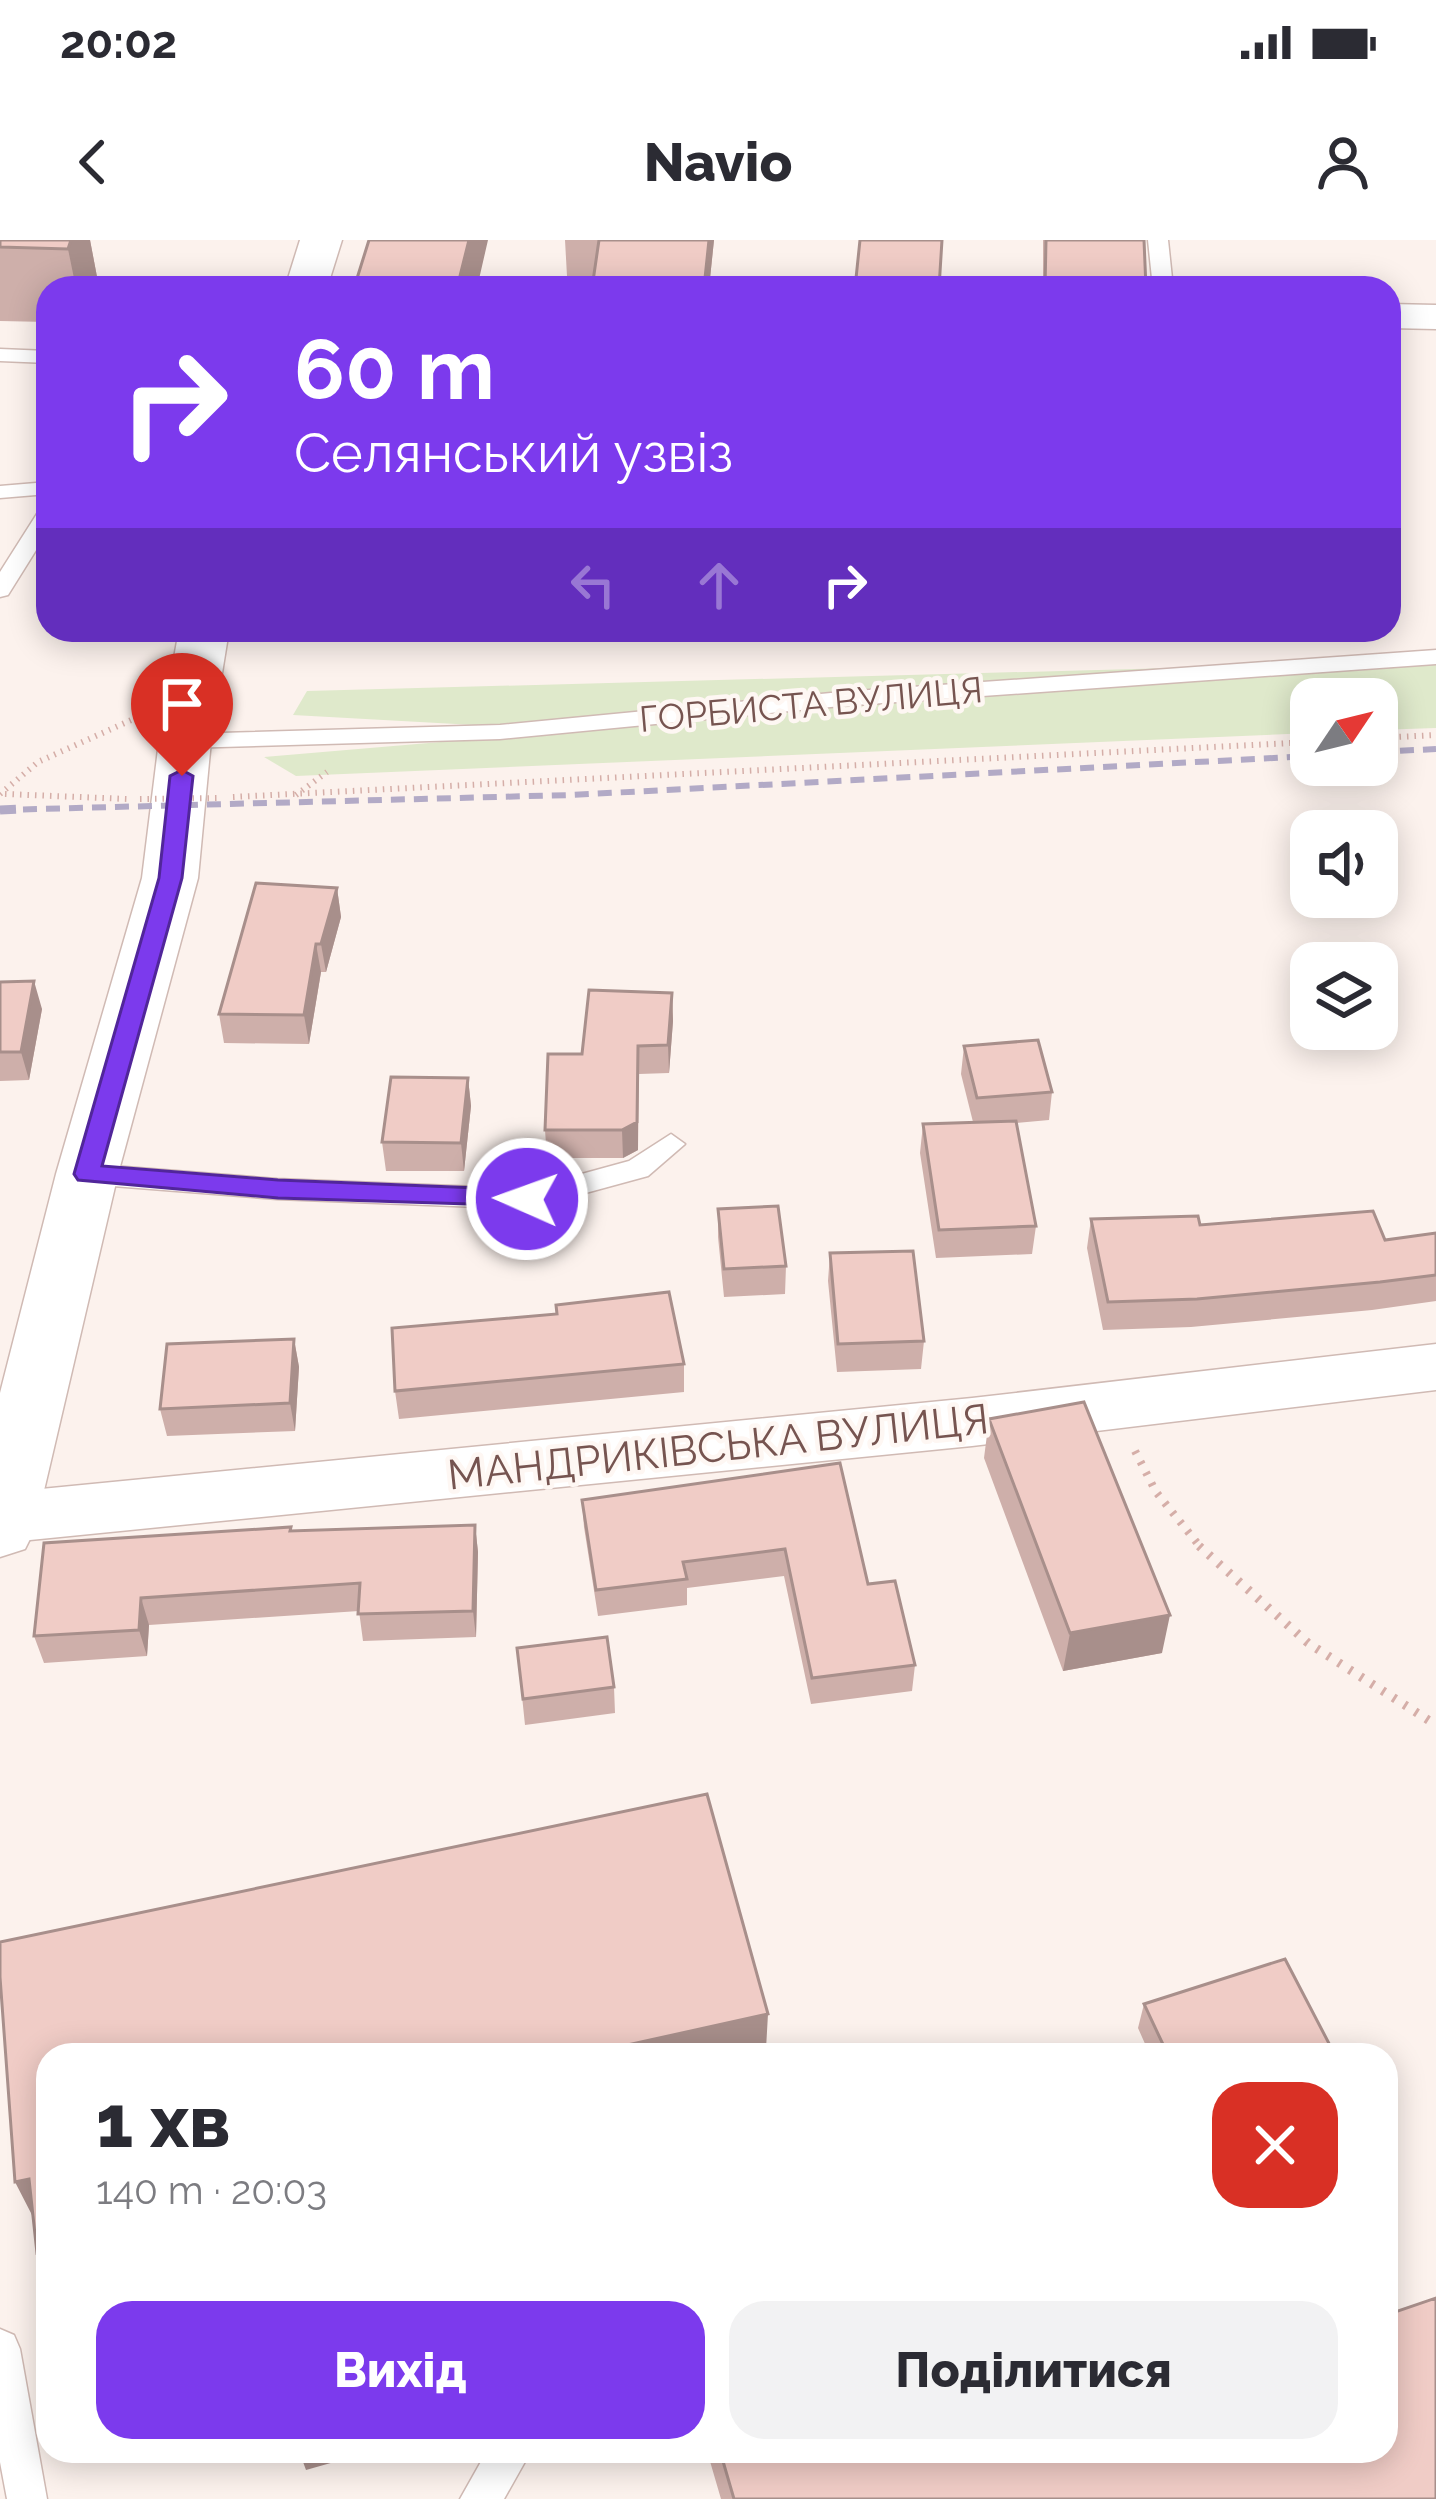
<!DOCTYPE html>
<html lang="uk">
<head>
<meta charset="utf-8">
<style>
	body { margin:0; font-family:Raleway,sans-serif; background:#f2f2f3; color:#2b2b33; height:100vh; display:flex; flex-direction:column; font-size:45px; white-space:nowrap }
	* { box-sizing:border-box; margin:0 }
	p { font-size:39px; color:#7c7c81 }
	.icon { flex:none; width:66px; height:66px; fill:none; stroke:currentColor; stroke-width:2; stroke-linecap:round; stroke-linejoin:round }
	.map { position:relative; flex:1; overflow:hidden }
	.sheet { position:absolute; left:36px; top:1803px; width:1362px; height:420px; display:flex; flex-direction:column; background:#fff; border-radius:36px; box-shadow:0 6px 30px #0003 }
	.sheet>* { flex:none }
	.top-card { position:absolute; left:36px; top:36px; width:1365px; height:366px; border-radius:36px; box-shadow:0 6px 30px #0003; background:#7c3aed; color:#fff; overflow:hidden }
	.needle { width:78px; rotate:55deg }
	.fabs { position:absolute; left:1290px; top:438px; display:grid; gap:24px }
	.fabs a { display:grid; place-items:center; width:108px; height:108px; border-radius:24px; background:#fff; box-shadow:0 6px 30px #0003; font-size:60px }
	.pin { position:absolute; display:grid; place-items:center; width:102px; height:102px; color:#fff; margin:-123px -51px; border-radius:50% 50% 50% 0; rotate:-45deg; box-shadow:0 0 12px #0007 }
	.pin .icon { rotate:45deg }
	.me { position:absolute; width:132px; margin:-66px; rotate:272deg; stroke-linejoin:round; filter:drop-shadow(0 0 9px #0008) }
	.turn { display:flex; align-items:center; gap:42px; height:252px; padding:0 60px; font-size:54px }
	.turn .icon { width:156px; height:156px; stroke-width:2.5 }
	.turn b { display:block; font-size:84px; line-height:102px }
	.lanes { display:flex; align-items:center; height:114px; padding:0 60px; background:#0003; justify-content:center; gap:60px; direction:ltr }
	.lanes .off { opacity:.35 }
	.round { display:grid; place-items:center; flex:none; width:126px; height:126px; border-radius:36px; background:#f2f2f3 }
	.summary { display:flex; align-items:center; justify-content:space-between; height:204px; padding:0 60px }
	h1 { font-size:72px; font-weight:800; line-height:90px }
	.primary-button { display:flex; gap:24px; margin-top:auto; padding:24px 60px }
	.primary-button a { flex:1; height:138px; border-radius:36px; background:#7c3aed; color:#fff; font-size:48px; font-weight:800; line-height:138px; text-align:center }
	.primary-button a+a { background:#f2f2f3; color:#2b2b33 }
	.status { display:flex; justify-content:space-between; align-items:center; height:84px; padding:0 60px; background:#fff; direction:ltr }
	.status svg { height:33px; fill:currentColor }
	header { display:flex; justify-content:space-between; align-items:center; height:156px; padding:0 60px; background:#fff; font-size:54px; font-weight:800 }
	.map>svg:first-child { display:block }
	.green { fill:#dfe9cb }
	.lines { fill:none; stroke-linecap:round; stroke-linejoin:round }
	.service-casing { stroke:#d0bab4; stroke-width:3 }
	.minor-casing { stroke:#d0bab4; stroke-width:3 }
	.tertiary-casing { stroke:#d0bab4; stroke-width:3 }
	.path-far2 { stroke:#d5aea8; stroke-width:6; stroke-dasharray:1.5 6; stroke-linecap:butt }
	.path-far1 { stroke:#d5aea8; stroke-width:8; stroke-dasharray:3 9; stroke-linecap:butt }
	.path { stroke:#d5aea8; stroke-width:9; stroke-dasharray:3 10; stroke-linecap:butt }
	.service { fill:#fff; fill-rule:evenodd }
	.minor { fill:#fff; fill-rule:evenodd }
	.tertiary { fill:#fff; fill-rule:evenodd }
	.rail-far1 { stroke:#b2aac6; stroke-width:6; stroke-dasharray:14 9; stroke-linecap:butt }
	.rail { stroke:#b2aac6; stroke-width:9; stroke-dasharray:16 10; stroke-linecap:butt }
	.path-bridge { stroke:#d5aea8; stroke-width:6; stroke-dasharray:1.5 6; stroke-linecap:butt }
	.wall { fill:#ceafaa }
	.shaded-wall { fill:#a88f8b }
	.building { fill:#f0ccc6; stroke:#a88f8b; stroke-width:3 }
	.route { fill:#7c3aed; stroke:#51269a; stroke-width:3 }
	.labels { text-anchor:middle; dominant-baseline:central; stroke-width:9; stroke-linejoin:round; paint-order:stroke }
	.far-street-label { font-size:36px; fill:#765450; stroke:#fef7f3 }
	.street-label { font-size:42px; fill:#765450; stroke:#fef7f3 }
</style>
</head>
<body>
<div class="status"><b>20:02</b><svg viewBox="0 0 49 12"><path d="M0 12V9h3v3zM5 12V6h3v6zM10 12V3h3v9zM15 12V0h3v12zM26 1h20v11H26zM47 4h2v5h-2z"/></svg></div>
<header><svg class="icon" aria-label="back" viewBox="0 0 24 24"><path d="M15 5l-7 7 7 7"/></svg>Navio<svg class="icon" aria-label="person" viewBox="0 0 24 24"><circle cx="12" cy="8" r="4"/><path d="M4 21q1-7 8-7t8 7"/></svg></header>
<div class="map">
<svg width="1436" height="2259" viewBox="0 0 1436 2259">
	<rect width="100%" height="100%" fill="#fcf2ed"/>
	<!-- green -->
	<path class="green" d="M1436,421v67l-59,2v-31h-66v34l-1015,43 -32,-19 200,-17 28,-14 -199,-11 14,-24z"/>
	<g class="lines">
		<!-- service casing -->
		<g class="service-casing">
			<path id="service" d="M1148,0h20l5,48h-20z
				M0,109l48,2v12l-48,-2z
				M48,242v12l-48,4v-12z
				M48,267v24l-40,64 -8,2v-25l40,-63z
				M1436,410v14l-595,42 -341,33 -315,9 -12,-7 12,-7 315,-9 341,-33z
				M671,894l14,10 -37,32 -121,33 -250,-10 -190,-15 -14,-10 14,-10 190,15 250,10 102,-28z
				M0,2089l14,6 6,14 27,150h-40l-7,-37z
				M487,2211h44l-27,48h-44z"/>
		</g>
		<!-- minor casing -->
		<g class="minor-casing">
			<path id="minor" d="M1389,64l47,1v24l-47,-1z
				M1436,1104v46l-464,56 -972,97v-50l972,-95z"/>
		</g>
		<!-- tertiary casing -->
		<g class="tertiary-casing">
			<path id="tertiary" d="M300,0h42l-15,48h-42z
				M179,390h50l-18,111 -13,137 -80,296 -83,355 -10,20 -25,8v-164l56,-219 86,-296 17,-137z"/>
		</g>
		<!-- path-far2 -->
		<path class="path-far2" d="M1377,498l59,-3
			M0,554l38,-32 100,-45
			M5,554l123,5
			M296,555l31,-23
			M233,557l1078,-55"/>
		<!-- path-far1 -->
		<path class="path-far1" d="M1135,1211l21,41 46,57"/>
		<!-- path -->
		<path class="path" d="M1199,1306l109,97 128,82"/>
		<!-- service -->
		<use href="#service" class="service"/>
		<!-- minor -->
		<use href="#minor" class="minor"/>
		<!-- tertiary -->
		<use href="#tertiary" class="tertiary"/>
		<!-- rail-far1 -->
		<path class="rail-far1" d="M1377,512l59,-3
			M0,570l571,-15 740,-39"/>
		<!-- rail -->
		<path class="rail" d="M0,570l23,-1"/>
		<!-- path-bridge -->
		<path class="path-bridge" d="M140,559l80,-1"/>
	</g>
	<!-- wall -->
	<path class="wall" d="M0,0h90l8,42 -2,6h-48v34l-48,-1z
		M565,0h149l-5,48 -115,-11 -27,-1z
		M1043,0h101l2,48h-103z
		M337,648l4,29 -15,55h-5l-12,72 -85,-1 -5,-29z
		M0,742l42,27 -13,71 -29,1z
		M672,753l1,28 -4,52 -30,1 -1,76 -15,8h-76l-2,-28 37,-76z
		M964,806l88,46 -3,28 -33,3 20,103 -4,28 -96,4 -16,-105 3,-29 50,-2 -12,-48z
		M468,838l3,28 -7,65h-78l-4,-29z
		M718,969l68,57 -1,28 -61,3 -6,-60z
		M1091,979l109,6 185,15 51,-7v68l-64,9 -181,17 -88,3 -16,-82z
		M830,1013l94,88 -3,28 -84,3 -9,-91z
		M557,1074l127,50v28l-285,27 -4,-28z
		M294,1099l5,28 -4,64 -128,5 -7,-27z
		M989,1179l173,234 -99,18 -79,-213z
		M840,1223l28,121 47,81 -3,26 -101,13 -27,-128 -97,12v17l-89,11 -14,-89 -2,-27z
		M475,1285l3,27 -2,85 -113,4 -4,-30 -210,14 -2,31 -103,7 -10,-27 257,-105z
		M517,1408l97,39 1,26 -90,12z
		M1144,1764l191,51h-185l-12,-27z
		M707,2211h252l4,10 473,38h-715z"/>
	<!-- shaded-wall -->
	<path class="shaded-wall" d="M71,0h19l8,42 -2,6h-20l-8,-39z
		M469,0h19l-11,48h-20z
		M709,0h5l-5,48h-5z
		M337,648l4,29 -15,55 -5,-28z
		M316,704l5,28 -12,72 -5,-29z
		M34,741l8,28 -13,71 -8,-28z
		M672,753l1,28 -4,52 -1,-28z
		M638,806v104l-15,8 -1,-28z
		M468,838l3,28 -7,65 -3,-28z
		M294,1099l5,28 -4,64 -5,-28z
		M475,1285l3,27 -2,85 -3,-26z
		M141,1358l8,27 -2,31 -8,-26z
		M1170,1375l-8,38 -99,18 7,-38z
		M768,1774l-2,35 -25,6h-159z
		M29,1939l16,33 -13,3 -17,-33z
		M48,2010v23l-11,-20z
		M299,2211h74l-67,19z"/>
	<!-- building -->
	<path class="building" d="M0,0h71l-3,9 -68,-2z
		M369,0h100l-12,48h-103z
		M599,0h110l-5,48h-112z
		M860,0h82l-3,48h-84z
		M1046,0h98l2,48h-101z
		M256,643l81,5 -16,56h-5l-12,71 -85,-1z
		M34,741l-13,71h-21v-70z
		M589,750l83,3 -4,52 -30,1 -1,76 -15,8h-77l3,-76h34z
		M1038,800l14,52 -75,6 -13,-52z
		M391,837l77,1 -7,65 -79,-1z
		M1016,881l20,105 -97,4 -16,-106z
		M778,966l8,60 -62,3 -6,-60z
		M1373,971l12,29 51,-7v42l-56,7 -183,17 -89,3 -17,-83 107,-3 2,9z
		M913,1011l11,90 -86,3 -8,-91z
		M669,1052l15,72 -289,27 -3,-63 165,-14 -1,-9z
		M294,1099l-4,64 -130,6 7,-65z
		M1084,1162l86,213 -100,18 -81,-214z
		M840,1223l28,121 27,-3 20,84 -103,13 -27,-129 -102,13 4,17 -91,11 -14,-90z
		M475,1285l-2,86 -115,3 2,-31 -219,15 -2,32 -105,6 10,-93 247,-16 -1,4z
		M607,1397l7,50 -91,12 -6,-51z
		M707,1554l61,220 -186,41h-534v195l-11,3 -8,-74 -14,3 -15,-205v-35z
		M1285,1719l50,96h-167l-24,-51z
		M1436,2058v201h-702l-14,-48h239l4,10 29,-10h394v-136z"/>
	<!-- route -->
	<path class="route" d="M182,530l11,6 -11,102 -80,288 176,14 249,10 13,9 -3,7 -259,-8 -200,-18 -4,-6 85,-296 11,-102z"/>
	<g class="labels">
		<!-- far-street labels -->
		<g class="far-street-label">
			<text transform="translate(811 464) rotate(-5)">ГОРБИСТА ВУЛИЦЯ</text>
		</g>
		<!-- street labels -->
		<g class="street-label">
			<text transform="translate(718 1207) rotate(-6)">МАНДРИКІВСЬКА ВУЛИЦЯ</text>
		</g>
	</g>
</svg>
<div class="fabs">
<a><svg class="needle" viewBox="-14 -14 28 28"><path d="M0-13l5 13h-10z" fill="#e53935"/><path d="M0 13l5-13h-10z" fill="#7c7c81"/></svg></a>
<a><svg class="icon" aria-label="sound" viewBox="0 0 24 24"><path d="M4 9h4l5-4v14l-5-4H4zM17 9q2 3 0 6"/></svg></a>
<a><svg class="icon" aria-label="layers" viewBox="0 0 24 24"><path d="M12 4l9 5-9 5-9-5zM3 14l9 5 9-5"/></svg></a>
</div>
<div class="pin" style="left:182px;top:536px;background:#d93025"><svg class="icon" aria-label="arrive" viewBox="0 0 24 24"><path d="M6 21V4h12l-3 4 3 4H6"/></svg></div>
<svg class="me" style="left:527px;top:959px" viewBox="-20 -20 40 40"><circle r="17" fill="#7c3aed" stroke="#fff" stroke-width="3"/><path d="M0-11L8 9 0 5-8 9z" fill="#fff"/></svg>
<div class="top-card">
<div class="turn"><svg class="icon" aria-label="right" viewBox="0 0 24 24"><path d="M7 20v-9h11M14 6l5 5-5 5"/></svg><div><b>60 m</b>Селянський узвіз</div></div>
<div class="lanes"><svg class="icon off" aria-label="left" viewBox="0 0 24 24"><path d="M17 20v-9H6M10 6l-5 5 5 5"/></svg><svg class="icon off" aria-label="ahead" viewBox="0 0 24 24"><path d="M12 20V5M6 11l6-6 6 6"/></svg><svg class="icon" aria-label="right" viewBox="0 0 24 24"><path d="M7 20v-9h11M14 6l5 5-5 5"/></svg></div>
</div>
<section class="sheet">
<div class="summary"><div><h1>1 хв</h1><p>140 m · 20:03</p></div><a class="round" style="background:#d93025;color:#fff"><svg class="icon" aria-label="close" viewBox="0 0 24 24"><path d="M6 6l12 12M18 6L6 18"/></svg></a></div>
<div class="primary-button"><a>Вихід</a><a>Поділитися</a></div>
</section>
</div>
</body>
</html>
